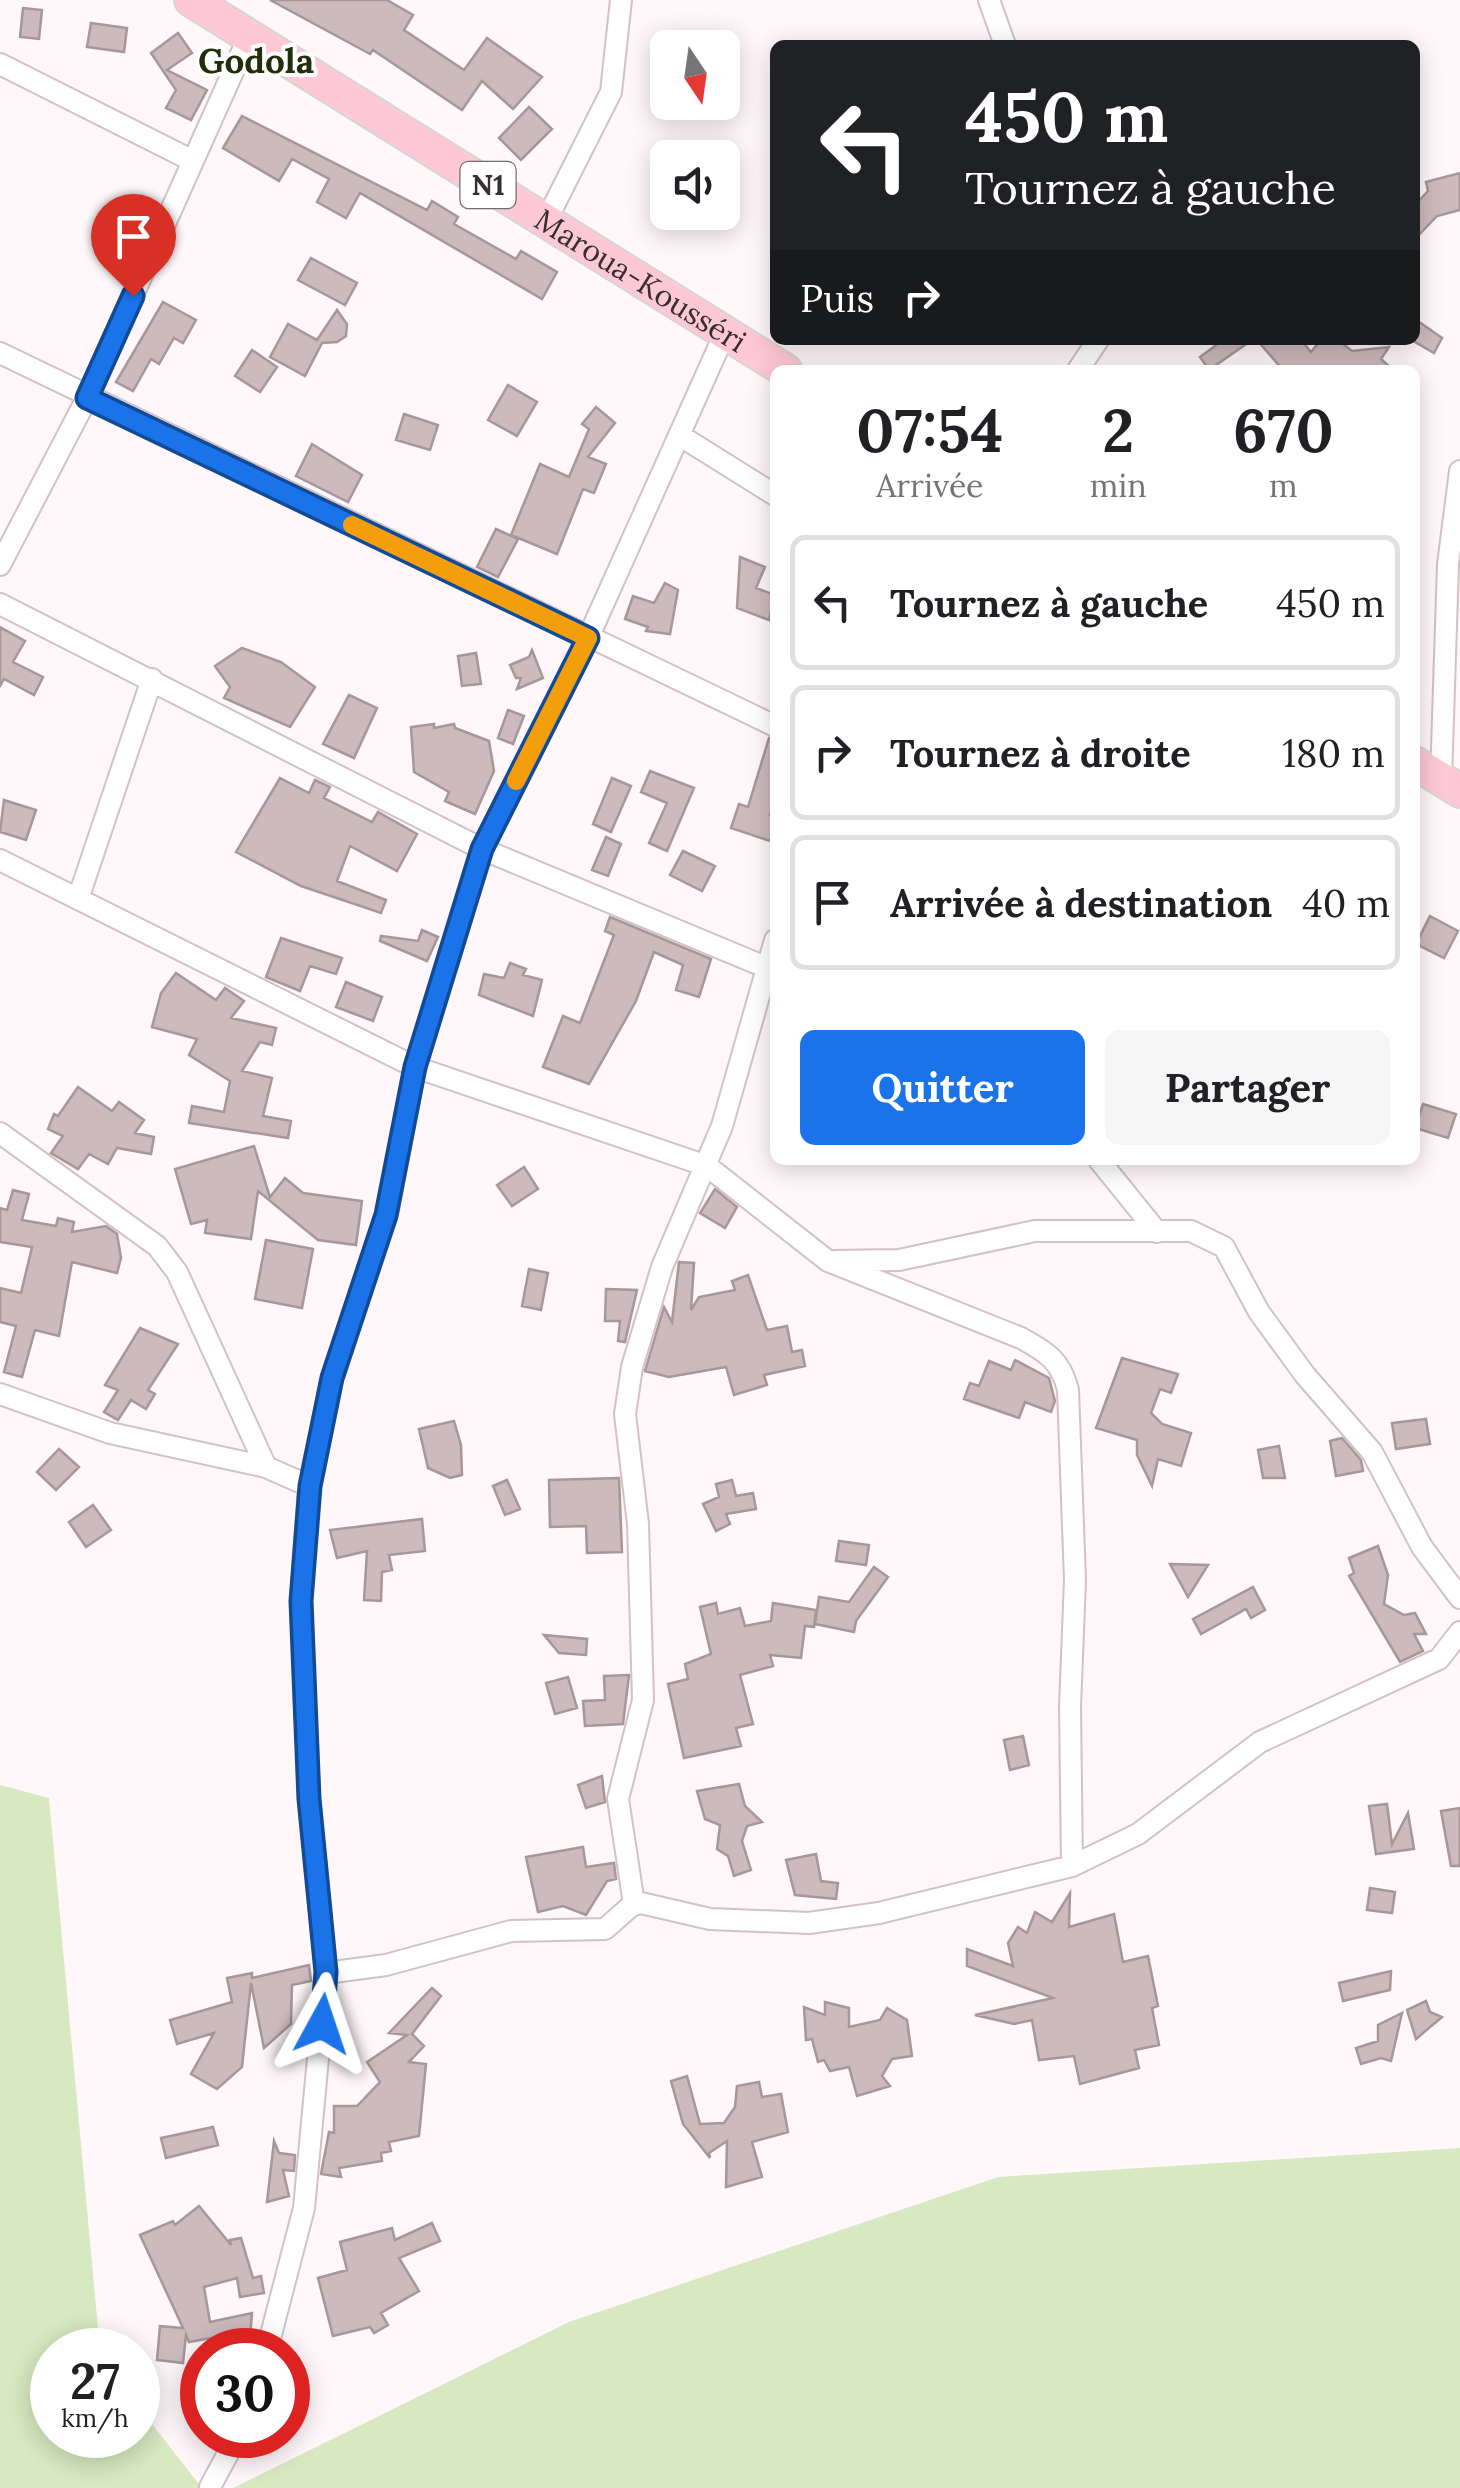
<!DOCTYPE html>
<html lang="fr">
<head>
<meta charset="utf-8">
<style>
	body { margin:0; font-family:Lora,serif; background:#f6f6f6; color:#202124; height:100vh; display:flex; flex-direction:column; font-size:38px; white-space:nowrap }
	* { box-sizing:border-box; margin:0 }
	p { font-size:32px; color:#757577 }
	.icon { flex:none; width:55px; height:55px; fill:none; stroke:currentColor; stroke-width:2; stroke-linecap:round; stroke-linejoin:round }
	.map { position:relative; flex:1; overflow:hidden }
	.drawer { position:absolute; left:770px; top:365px; width:650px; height:800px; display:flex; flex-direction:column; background:#fff; border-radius:15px; box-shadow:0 5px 25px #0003 }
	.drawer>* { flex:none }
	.hud { position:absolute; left:770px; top:40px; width:650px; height:305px; border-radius:15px; box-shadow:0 5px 25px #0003; background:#202124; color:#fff; overflow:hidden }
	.needle { width:65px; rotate:167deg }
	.buttons { position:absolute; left:650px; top:30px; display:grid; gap:20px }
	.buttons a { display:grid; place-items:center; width:90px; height:90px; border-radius:15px; background:#fff; box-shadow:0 5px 25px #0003; font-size:50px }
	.speed { position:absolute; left:30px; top:2328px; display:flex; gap:20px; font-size:50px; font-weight:700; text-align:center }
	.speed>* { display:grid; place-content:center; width:130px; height:130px; border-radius:50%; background:#fff; box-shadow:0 5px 25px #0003; line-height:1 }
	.speed small { font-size:25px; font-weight:400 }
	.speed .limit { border:15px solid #d22; background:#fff; color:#111 }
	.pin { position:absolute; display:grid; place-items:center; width:85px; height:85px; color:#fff; margin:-102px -42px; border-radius:50% 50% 50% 0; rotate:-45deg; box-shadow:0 0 10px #0007 }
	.pin .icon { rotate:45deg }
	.me { position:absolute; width:110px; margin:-55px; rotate:5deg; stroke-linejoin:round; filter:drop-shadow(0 0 8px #0008) }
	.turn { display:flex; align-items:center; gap:35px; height:210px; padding:0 30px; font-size:45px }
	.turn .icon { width:130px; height:130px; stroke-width:2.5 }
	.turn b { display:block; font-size:70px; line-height:85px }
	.then { display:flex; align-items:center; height:95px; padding:0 30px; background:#0003; gap:20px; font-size:38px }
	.eta { display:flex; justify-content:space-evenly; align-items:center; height:170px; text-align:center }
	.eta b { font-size:60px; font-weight:800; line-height:70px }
	.action { display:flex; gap:20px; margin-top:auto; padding:20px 30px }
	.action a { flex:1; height:115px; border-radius:15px; background:#1a73e8; color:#fff; font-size:40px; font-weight:800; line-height:115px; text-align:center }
	.action a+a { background:#f6f6f6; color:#202124 }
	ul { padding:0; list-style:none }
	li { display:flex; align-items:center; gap:30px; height:135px; margin:0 20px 15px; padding:0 10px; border:5px solid #e0e0e0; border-radius:15px }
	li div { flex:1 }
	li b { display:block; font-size:38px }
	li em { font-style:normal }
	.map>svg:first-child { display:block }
	.green { fill:#d6e9c0 }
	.building { fill:#ccbabe; stroke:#a7969a; stroke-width:2.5 }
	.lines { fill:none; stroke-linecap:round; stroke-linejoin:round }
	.minor-casing { stroke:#d3c1c5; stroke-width:24 }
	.trunk-casing { stroke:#d7d5d6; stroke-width:36 }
	.minor { stroke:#fff; stroke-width:20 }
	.trunk { stroke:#fec8d7; stroke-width:32 }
	.route-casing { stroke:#114b97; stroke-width:25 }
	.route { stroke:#1a73e8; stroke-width:18 }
	.slow { stroke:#f59e0b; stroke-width:18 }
	.labels { text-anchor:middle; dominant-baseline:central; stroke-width:8; stroke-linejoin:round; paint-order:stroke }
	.shield { fill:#fff; stroke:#726d6e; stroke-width:2.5 }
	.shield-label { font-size:28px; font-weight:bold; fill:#362f30 }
	.street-label { font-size:30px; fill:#362f30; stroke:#fff }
	.quarter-label { font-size:35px; font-weight:bold; fill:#212e0a; stroke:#fff }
</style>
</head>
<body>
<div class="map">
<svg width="1460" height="2488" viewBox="0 0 1460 2488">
	<rect width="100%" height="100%" fill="#fff7f9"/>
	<!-- green -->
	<path class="green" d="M0,1785l49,13 51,552h-48v85h86v-29l64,82h-202z
		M1460,2148v340h-1227l336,-166 429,-145z"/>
	<!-- building -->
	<path class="building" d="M270,0h117l26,15 -9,15 60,40 23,-32 55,39 -29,32 -31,-28 -20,29 -89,-60 -3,4z
		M23,8l19,2 -3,29 -19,-2z
		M91,23l36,5 -3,24 -37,-5z
		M178,33l14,20 -25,17 40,20 -16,30 -25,-12 10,-18 -25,-37z
		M529,107l23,22 -31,31 -22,-22z
		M242,116l185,94 5,-9 26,16 -4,7 62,35 5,-8 36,21 -15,27 -182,-106 -14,25 -29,-16 12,-23 -37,-20 -13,22 -56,-33z
		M1460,173v37l-23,6 -22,23v-34l13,-14 -2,-9z
		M311,258l46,25 -12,22 -47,-25z
		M163,302l33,18 -13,23 -9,-5 -15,26 -8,-5 -18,32 -17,-9z
		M337,310l10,14 -1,12 -9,6 -15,1 -17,33 -35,-19 18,-33 29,16z
		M1415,319l27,19 -8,15 -19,-11z
		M1223,340h29l-43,30 -9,-13z
		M1257,340h44l10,12 10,-12h17l14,11 37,-4 -8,12 12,11h-110z
		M252,350l25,17 -17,25 -25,-16z
		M508,385l29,17 -20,34 -29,-16z
		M596,407l19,16 -27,34 18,7 -12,29 -11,-4 -26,65 -46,-19 29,-71 29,13 20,-48 -7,-5z
		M404,414l34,11 -8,25 -34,-10z
		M312,444l50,31 -14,27 -52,-26z
		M496,529l22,10 -20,38 -21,-10z
		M740,557l25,10 -9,21 19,7 -6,25 -32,-12z
		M665,583l13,7 -8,44 -24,-3 2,-4 -23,-8 8,-23 21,7z
		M0,627l25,14 -12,21 30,15 -9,18 -30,-16 -4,7z
		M242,648l39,14 34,25 -25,40 -66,-29 6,-11 -15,-21z
		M532,650l11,28 -26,11 4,-11h-5l-6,-13 19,-8z
		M476,653l5,31 -19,2 -4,-30z
		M349,695l28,13 -23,50 -31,-14z
		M508,710l16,6 -11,28 -15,-6z
		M434,724v4l20,-4 1,4 34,13 5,30 -19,43 -30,-13 4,-9 -35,-20 -3,-45z
		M769,738l6,2v60l-5,15 5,1v9l-5,16 -39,-13 8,-24 9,3z
		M650,771l44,17 -27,63 -18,-8 18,-40 -26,-11z
		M280,778l29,15 6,-13 15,7 -6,11 48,24 6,-10 39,22 -20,37 -47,-25 -13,35 49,19 -5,13 -80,-27 -65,-34z
		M612,778l19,8 -20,46 -18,-8z
		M4,800l32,10 -10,30 -26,-8z
		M606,837l15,7 -13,32 -16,-6z
		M683,851l32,15 -13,25 -32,-16z
		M1430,916l28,15 -14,27 -28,-14z
		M610,917l101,42 -12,38 -23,-7 7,-25 -29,-13 -18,49 -47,83 -46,-17 20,-51 17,7 34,-88 -9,-4z
		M422,930l16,7 -11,24 -47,-20 1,-5 37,5z
		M281,938l61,20 -6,16 -26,-8 -10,25 -34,-14z
		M510,963l16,6 -3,6 19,5 -9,36 -54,-21 5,-21 20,4z
		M176,973l40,27 9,-12 19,13 -13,17 45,10 -4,17 -12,-3 -18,29 30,7 -9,38 28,5 -3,17 -99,-15 3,-17 32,6 6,-31 -41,-26 8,-16 -45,-12 9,-34z
		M346,982l36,15 -9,24 -37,-14z
		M78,1087l34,24 7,-9 25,18 -9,13 19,4 -3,17 -34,-6 -9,16 -19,-10 -11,15 -27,-16 12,-17 -15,-7 6,-15 4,2z
		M1423,1104l33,10 -8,24 -33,-10z
		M254,1146l16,51 15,-19 18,15 59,8 -6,44 -38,-5 -60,-49 -7,48 -46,-6 2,-13 -16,4 -16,-55z
		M524,1167l14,22 -26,17 -15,-21z
		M715,1189l22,18 -12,21 -25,-15z
		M13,1190l16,4 -7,26 34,6 2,-8 16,4 -2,10 34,-6 11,8 4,24 -4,15 -45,-11 -13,74 -24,-6 -13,47 -18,-5 12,-46 -16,-4v-34l21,5 11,-46 -32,-5v-34l7,2z
		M266,1240l47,9 -11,59 -47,-9z
		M679,1262l15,1 -3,47 8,-13 36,-7 -3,-9 16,-6 19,55 20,-4 5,26 10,-2 3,16 -41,9 3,10 -33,10 -8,-28 -57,10 -24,-6 19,-64 8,15z
		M529,1269l19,4 -7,37 -19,-4z
		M606,1289l31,1 -12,52 -7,-1 2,-20h-15z
		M140,1328l38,16 -30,46 7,4 -9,15 -15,-9 -13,20 -14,-8 14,-22 -13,-5z
		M1122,1358l56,16 -7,19 -11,-4 -9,24 11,11 29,9 -10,33 -23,-7 -6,27 -15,-31v-15l-41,-12z
		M1015,1360l34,18 6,23 -4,11 -26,-10 -6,16 -55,-19 6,-16 9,3 10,-25 22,9z
		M1426,1419l4,25 -34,5 -4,-26z
		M454,1421l7,24 1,30 -12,3 -22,-10 -9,-39z
		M1342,1438l19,22 2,11 -27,5 -6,-35z
		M1279,1446l6,32h-22l-5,-28z
		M59,1449l20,18 -23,23 -19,-18z
		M619,1478l3,74 -35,1 -1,-27 -36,1 -1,-47z
		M507,1480l13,29 -15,6 -12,-29z
		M732,1480l4,16 17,-3 3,16 -30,5 4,10 -14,7 -13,-27 16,-7 -3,-13z
		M93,1505l18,25 -25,17 -17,-25z
		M422,1519l3,32 -36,4 3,15 -10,2 -1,29 -17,-1 3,-49 -30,7 -7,-28z
		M839,1541l30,4 -3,20 -30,-4z
		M1378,1546l10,29 -4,29 20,11 11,-2 11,21h-12l9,17 -23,11 -51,-86 5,-3 -5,-15z
		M1170,1564l38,1 -20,32z
		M874,1567l14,10 -32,44 -2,11 -39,-8 4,-27 30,5z
		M1253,1587l12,23 -14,8 -5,-9 -45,25 -8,-15z
		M716,1603l2,11 22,-6 5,18 26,-5 2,-18 43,7 -2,17 -9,-1 -4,32 -31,-3 3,11 -33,9 13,49 -17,4 5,18 -57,12 -16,-74 20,-5 -3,-15 26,-10 -11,-47z
		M544,1635l43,4 -1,16 -27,-2z
		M629,1675l-6,49 -38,2 -2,-25 22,-1 -1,-24z
		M568,1677l9,31 -22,6 -9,-31z
		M1023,1736l6,29 -19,5 -6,-30z
		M602,1776l3,26 -19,6 -8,-23z
		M739,1784l6,22 17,16 -15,4 -5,15 9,29 -17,6 -6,-20 -11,-7 3,-24 -15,-6 -8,-28z
		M1387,1804l5,40 16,-31 6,36 -38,5 -7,-48z
		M1460,1808v58h-9l-10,-55z
		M583,1847l3,20 28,-4 2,16 -9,2 -21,34 -23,-9 -25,6 -12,-55z
		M816,1854l5,27 17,2 -2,16 -41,-4 -9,-35z
		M1370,1888l25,4 -3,21 -25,-3z
		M1070,1893l-1,34 45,-13 9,48 25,-6 10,50 -6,2 7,37 -24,5 4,18 -59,16 -6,-28 -35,4 -7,-40 -18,4 -39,-9 78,-17 -86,-32v-17l46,17 -5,-23 10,-16 9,6 8,-21 17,10z
		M309,1965l2,16 -19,4 -1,39 -27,24 -13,-65 -9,84 -25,22 -26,-15 23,-41 -37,11 -7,-24 62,-18 -5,-24 25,-5v5z
		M1391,1971l-1,19 -47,11 -4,-18z
		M432,1988l9,8 -29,38 12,12 -15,16 17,2 -7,72 -30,6 2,9 -10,2 1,8 -43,7 2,9 -20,-3 8,-42 5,1v-27h23l23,-24 -13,-20 40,-27 -18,-2z
		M1426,2001l4,11 12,5 -26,22 -9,-29z
		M825,2002l24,6v19l31,-7 7,-12 20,12 5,36 -20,3 -10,17 8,10 -33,10 -8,-29 -19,4 -6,-11 -6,2 -6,-23 -6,1 -2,-33 21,8z
		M1402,2013l-11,48 -10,-3 -20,6 -5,-16 22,-7v-16z
		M687,2076l13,48 24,-1 11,-16 2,-21 22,-4 3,15 19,-3 7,38 -36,10 10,35 -36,10 1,-46 -18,12 1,5 -27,-34 -12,-43z
		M213,2127l5,18 -52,13 -5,-20z
		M274,2141l5,12 16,2 -1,16 -11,-1 6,26 -22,6z
		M199,2206l32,39 -1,-5 11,-2 12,40 8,-2 3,17 -24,4 -3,-19 -33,9 6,35 42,-9 -3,37h-16l1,-16 -45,8 -3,-7 -3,28 -26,-3 3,-34 23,2 -43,-93 33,-14 2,4z
		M432,2223l8,18 -41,17 20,33 -38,22 7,12 -14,8 -4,-6 -37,9 -15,-58 29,-8 -7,-28 52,-14 3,12z"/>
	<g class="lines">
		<!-- minor casing -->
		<g class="minor-casing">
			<path id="minor" d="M989,0l16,45
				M0,64l193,97
				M546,221l65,-129 10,-92
				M0,353l775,373
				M1078,370l20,-30
				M679,435l96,60
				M0,565l87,-167 162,-362
				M0,604l482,245 293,122
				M1441,779l7,-215 12,-93
				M0,860l415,207 292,99 121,95 193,77c26,14 40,23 47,52l7,190 -5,127 2,159
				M78,899l74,-220
				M0,1133l157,113 20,26 89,195
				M1099,1160l58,72
				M835,1261l64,-1 136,-29h156l33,16 35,65 46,63 67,77 50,95 38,51
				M0,1394l110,39 156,34 43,19
				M634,1904l-16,-105 25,-99 -5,-176 -13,-110 7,-47 30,-100 60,-141 53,-186
				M326,1973l60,-8 125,-34 94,-2 26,-23 10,-3 69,16 99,4 70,-10 193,-47 66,-32 122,-92 179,-83 21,-27
				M267,2350l37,-142 22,-235 -17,-174 -8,-198 8,-115 23,-108 55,-163 28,-148 67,-218 106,-211 137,-305
				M210,2487l28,-52"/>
		</g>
		<!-- trunk casing -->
		<g class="trunk-casing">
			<g id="trunk">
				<path id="s1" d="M191,0l594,370"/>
				<path d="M1415,763l45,28"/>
			</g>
		</g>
		<!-- minor -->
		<use href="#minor" class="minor"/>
		<!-- trunk -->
		<use href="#trunk" class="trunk"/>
	</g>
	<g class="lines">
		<!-- route casing -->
		<g class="route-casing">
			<path id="route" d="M133,296l-46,102 501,240 -106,211 -67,218 -29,148 -54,163 -22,108 -9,115 8,198 17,173 -4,52"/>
		</g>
		<!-- route -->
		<use href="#route" class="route"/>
		<!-- slow -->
		<path class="slow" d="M352,525l236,113 -72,143"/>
	</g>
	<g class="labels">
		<!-- shield labels -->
		<rect class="shield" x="460.5" y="162" width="55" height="46" rx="8"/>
		<g class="shield-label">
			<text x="488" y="185">N1</text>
		</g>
		<!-- street labels -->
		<g class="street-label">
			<text stroke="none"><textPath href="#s1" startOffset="530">Maroua-Kousséri</textPath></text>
		</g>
		<!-- quarter labels -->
		<g class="quarter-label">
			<text x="256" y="60">Godola</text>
		</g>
	</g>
</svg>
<div class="buttons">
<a><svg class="needle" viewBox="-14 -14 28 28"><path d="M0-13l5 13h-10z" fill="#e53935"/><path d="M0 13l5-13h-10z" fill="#757577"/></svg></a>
<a><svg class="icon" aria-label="sound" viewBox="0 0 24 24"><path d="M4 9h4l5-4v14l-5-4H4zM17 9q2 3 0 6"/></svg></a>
</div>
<div class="speed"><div>27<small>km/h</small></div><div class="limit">30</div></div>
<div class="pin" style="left:133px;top:296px;background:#d93025"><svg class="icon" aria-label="arrive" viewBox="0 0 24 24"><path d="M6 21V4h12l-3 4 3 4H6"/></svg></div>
<svg class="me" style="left:322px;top:2024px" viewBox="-20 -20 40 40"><path d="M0-17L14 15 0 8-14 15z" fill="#1a73e8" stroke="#fff" stroke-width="4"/></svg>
<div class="hud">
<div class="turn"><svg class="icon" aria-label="left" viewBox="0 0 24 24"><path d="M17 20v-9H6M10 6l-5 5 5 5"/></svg><div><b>450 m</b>Tournez à gauche</div></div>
<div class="then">Puis<svg class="icon" aria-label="right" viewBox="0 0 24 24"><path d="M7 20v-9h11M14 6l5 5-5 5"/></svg></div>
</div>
<section class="drawer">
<div class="eta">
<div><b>07:54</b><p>Arrivée</p></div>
<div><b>2</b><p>min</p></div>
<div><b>670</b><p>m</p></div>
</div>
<ul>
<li><svg class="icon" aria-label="left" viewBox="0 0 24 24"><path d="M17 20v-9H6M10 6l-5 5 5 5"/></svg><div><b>Tournez à gauche</b></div><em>450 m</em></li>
<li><svg class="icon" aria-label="right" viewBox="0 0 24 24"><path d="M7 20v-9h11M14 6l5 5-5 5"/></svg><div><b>Tournez à droite</b></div><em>180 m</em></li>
<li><svg class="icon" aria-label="arrive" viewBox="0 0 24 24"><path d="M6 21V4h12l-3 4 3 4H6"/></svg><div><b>Arrivée à destination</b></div><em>40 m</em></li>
</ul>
<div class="action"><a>Quitter</a><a>Partager</a></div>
</section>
</div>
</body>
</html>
